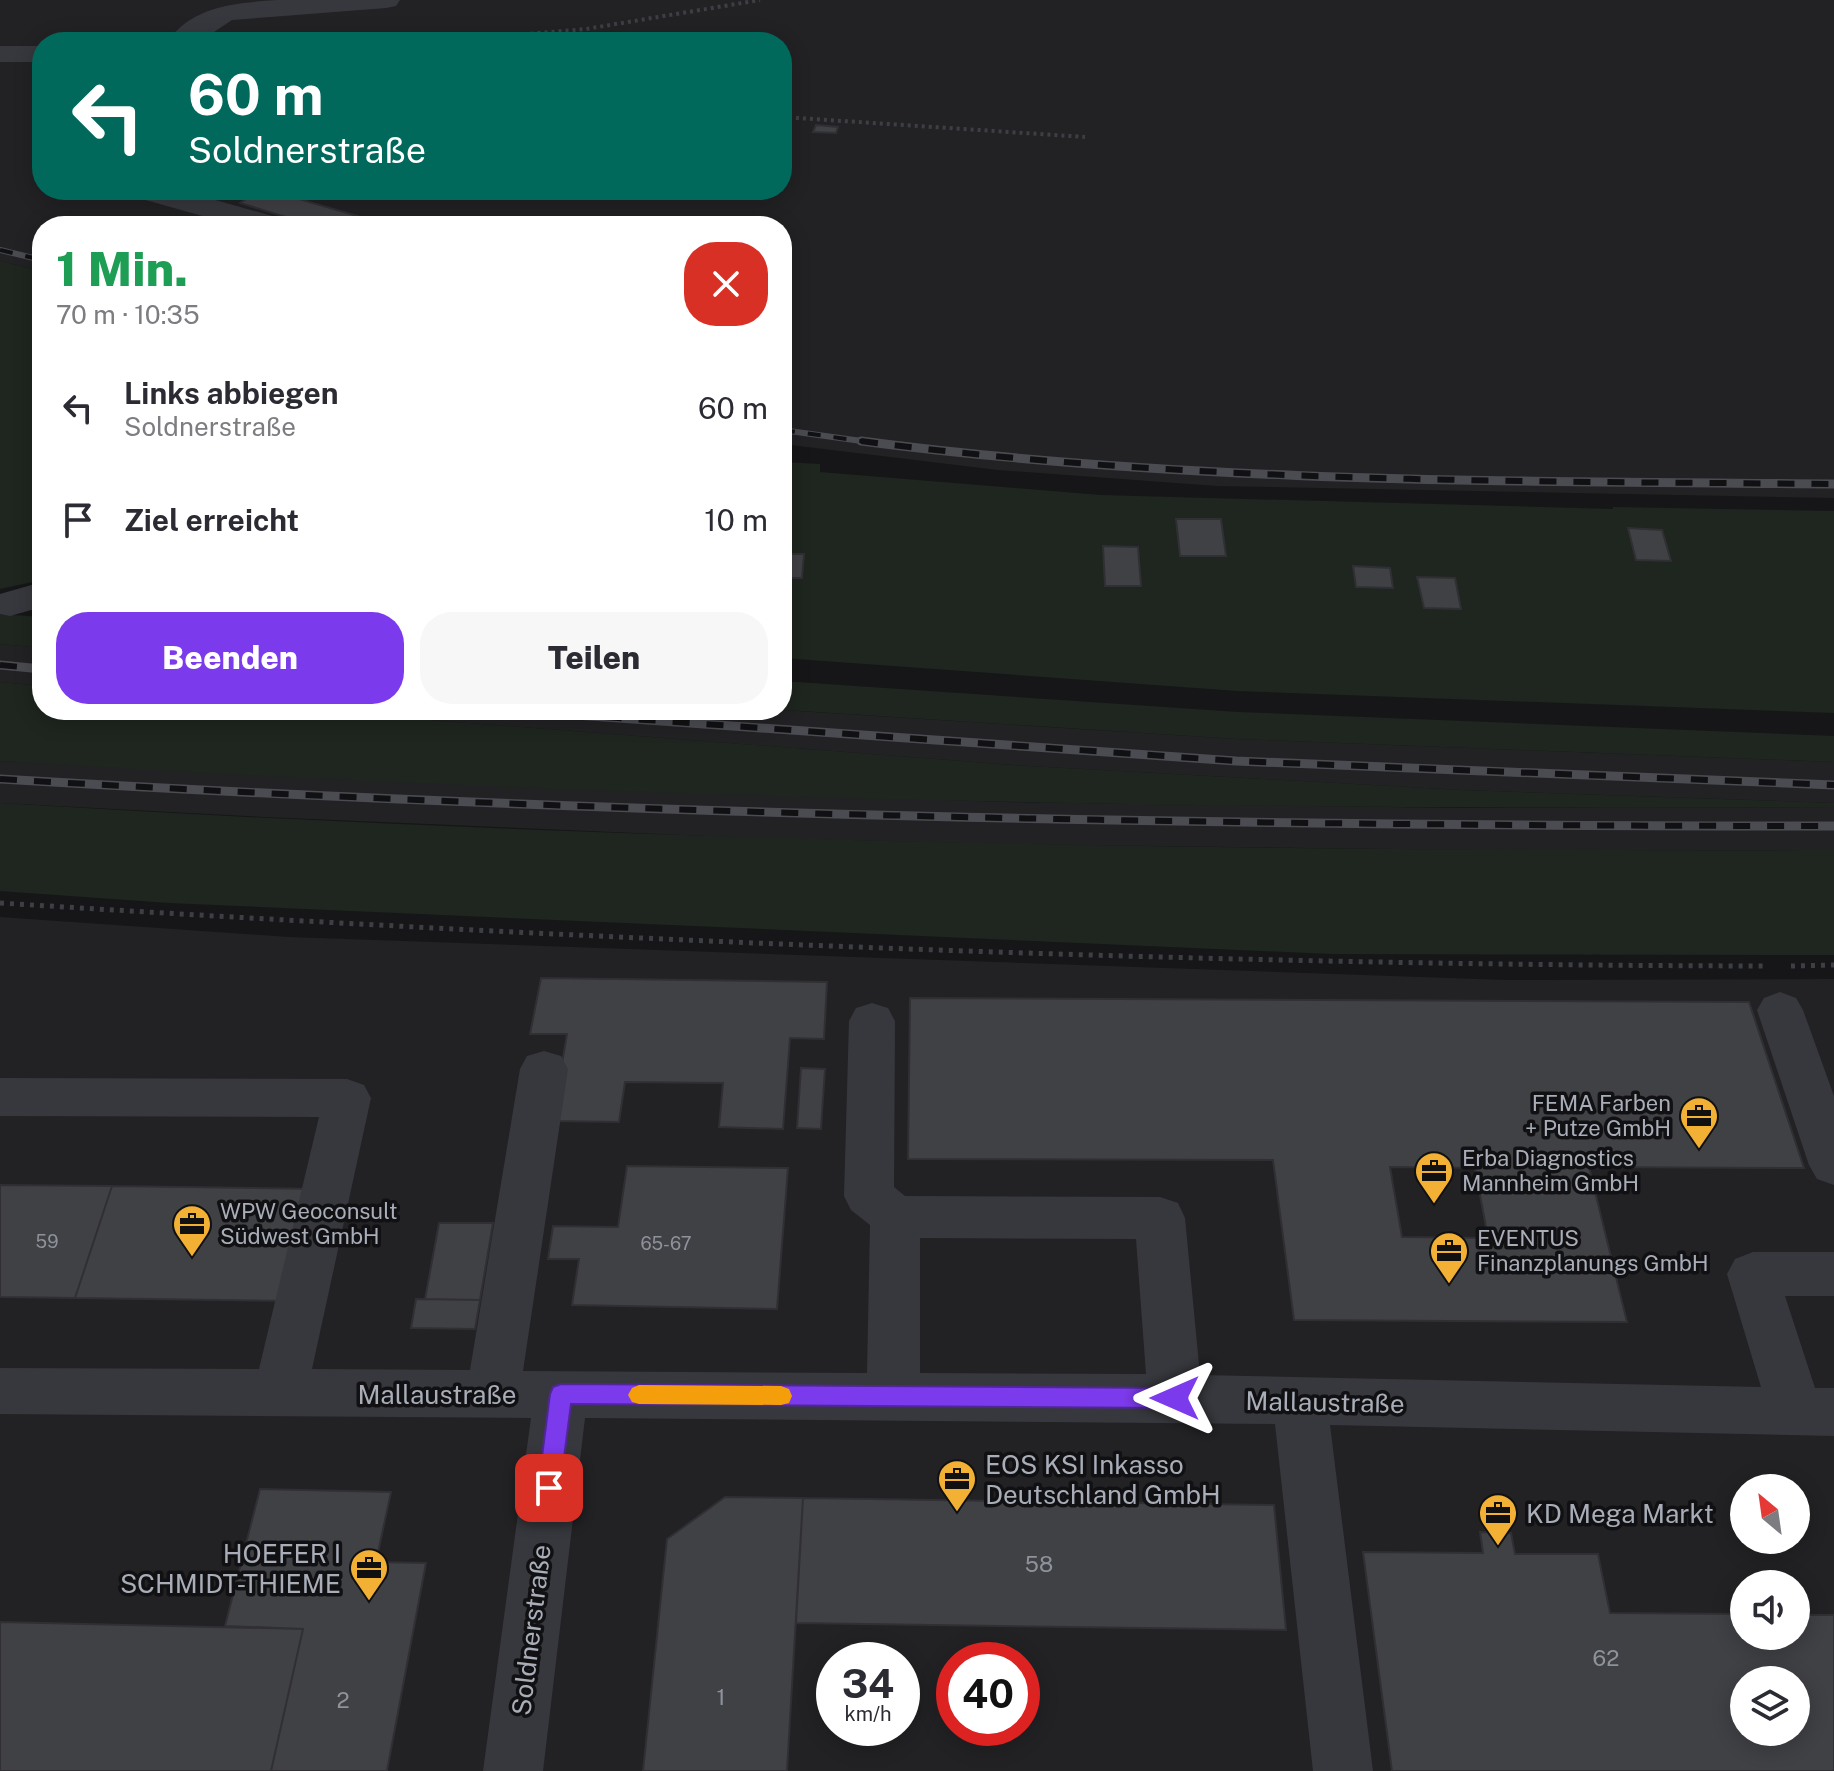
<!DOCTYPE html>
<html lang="de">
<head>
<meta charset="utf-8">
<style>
	body { margin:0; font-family:"Public Sans",sans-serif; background:#f7f7f7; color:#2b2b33; height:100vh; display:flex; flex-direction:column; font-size:30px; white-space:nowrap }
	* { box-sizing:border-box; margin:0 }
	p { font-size:26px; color:#7c7c81 }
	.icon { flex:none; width:44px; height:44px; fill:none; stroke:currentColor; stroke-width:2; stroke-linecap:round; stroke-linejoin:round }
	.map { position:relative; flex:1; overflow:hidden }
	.panel { position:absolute; left:32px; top:216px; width:760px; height:504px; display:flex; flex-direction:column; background:#fff; border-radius:32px; box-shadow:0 4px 20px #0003 }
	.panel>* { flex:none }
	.guide { position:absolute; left:32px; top:32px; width:760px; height:168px; border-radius:32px; box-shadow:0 4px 20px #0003; background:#00695c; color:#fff; overflow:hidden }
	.needle { width:52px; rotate:331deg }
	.tools { position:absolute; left:1730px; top:1474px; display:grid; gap:16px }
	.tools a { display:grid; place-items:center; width:80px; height:80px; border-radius:50%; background:#fff; box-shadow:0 4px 20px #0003; font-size:40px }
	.speed { position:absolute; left:816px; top:1642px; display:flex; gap:16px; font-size:40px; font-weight:700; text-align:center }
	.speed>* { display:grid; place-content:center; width:104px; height:104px; border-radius:50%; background:#fff; box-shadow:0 4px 20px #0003; line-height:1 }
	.speed small { font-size:20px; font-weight:400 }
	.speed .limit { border:12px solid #d22; background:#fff; color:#111 }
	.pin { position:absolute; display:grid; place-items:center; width:68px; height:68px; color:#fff; margin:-34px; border-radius:16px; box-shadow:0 4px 12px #0006 }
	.me { position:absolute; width:88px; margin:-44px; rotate:270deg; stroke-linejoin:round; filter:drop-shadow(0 0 6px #0008) }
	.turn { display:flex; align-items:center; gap:28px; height:168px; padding:0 24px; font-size:36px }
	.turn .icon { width:104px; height:104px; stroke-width:2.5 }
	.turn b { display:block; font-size:56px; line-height:68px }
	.round { display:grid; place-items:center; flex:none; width:84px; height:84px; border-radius:32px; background:#f7f7f7 }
	.head { display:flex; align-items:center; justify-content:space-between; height:136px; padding:0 24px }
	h1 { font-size:48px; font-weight:800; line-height:60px; color:#1e9e55 }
	.button { display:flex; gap:16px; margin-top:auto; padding:16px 24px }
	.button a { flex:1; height:92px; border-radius:32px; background:#7c3aed; color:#fff; font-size:32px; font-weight:800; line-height:92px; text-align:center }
	.button a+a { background:#f7f7f7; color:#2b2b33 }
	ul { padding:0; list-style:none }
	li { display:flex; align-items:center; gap:24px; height:112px; padding:0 24px }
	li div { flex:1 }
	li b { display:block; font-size:30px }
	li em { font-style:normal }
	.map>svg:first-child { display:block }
	.built { fill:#222225; fill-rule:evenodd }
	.green { fill:#1e261f }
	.building { fill:#404145; stroke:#303034; stroke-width:2; fill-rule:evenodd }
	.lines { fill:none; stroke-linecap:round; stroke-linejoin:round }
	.path-far1 { stroke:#3d3f44; stroke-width:4; stroke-dasharray:3 4; stroke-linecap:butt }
	.path { stroke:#3d3f44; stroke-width:5; stroke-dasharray:4 6; stroke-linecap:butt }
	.minor { fill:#37383d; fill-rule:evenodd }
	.rail-far1-casing { stroke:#4a4c52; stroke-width:6 }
	.rail-casing { stroke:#4a4c52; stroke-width:9 }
	.rail-far1 { stroke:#111113; stroke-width:4; stroke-dasharray:13; stroke-linecap:butt }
	.rail { stroke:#111113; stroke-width:6; stroke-dasharray:17; stroke-linecap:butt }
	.route { fill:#7c3aed; stroke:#51269a; stroke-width:2 }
	.slow { fill:#f59e0b }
	.labels { text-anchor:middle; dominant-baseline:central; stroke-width:7; stroke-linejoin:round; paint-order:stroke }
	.number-label { font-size:18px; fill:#8e929b }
	.poi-label { font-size:22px; fill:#a8adb8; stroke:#111113; text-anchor:start }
	.near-number-label { font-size:22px; fill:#8e929b }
	.near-street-label { font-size:26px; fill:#a8adb8; stroke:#111113 }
	.near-poi-label { font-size:26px; fill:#a8adb8; stroke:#111113; text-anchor:start }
</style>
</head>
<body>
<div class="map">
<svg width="1834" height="1771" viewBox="0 0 1834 1771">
	<rect width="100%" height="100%" fill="#161618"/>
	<!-- built -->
	<path class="built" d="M0,0h1834v498l-617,-12 -219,-16 -216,-26v-218h-740v45l-42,-10zM42,42h740v148h-740z
		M0,644l42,4v38l-42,-4z
		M301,710h481l455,29 597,23v41l-373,-13 -448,-25z
		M0,761l516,25 490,16 458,6 370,-1v43h-361l-469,-6 -253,-6 -487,-21 -264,-14z
		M0,917l289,20 1217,43 328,-1v792h-1834zM1744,1488h52v52h-52zM1744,1584h52v52h-52zM834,1660h68v68h-68zM954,1660h68v68h-68zM1744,1680h52v52h-52z"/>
	<!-- green -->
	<path class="green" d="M0,261l42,10v309l-42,9z
		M782,462l38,2v8l281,23 512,14v-2l221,4v202l-597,-22 -455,-33z
		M0,614l42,3v31l-42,-4z
		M782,681l456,31 596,24v26l-597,-23 -452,-29h-3z
		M0,682l42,4v24h259l712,55 448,25 373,13v4c-611,4 -1224,-8 -1834,-46z
		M0,803c611,38 1222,49 1834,47v105l-503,-1 -1162,-51 -169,-12z"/>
	<!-- building -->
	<path class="building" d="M816,125l22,2 -2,6 -23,-1z
		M260,190h9l112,33 -66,3 -75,-23z
		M1176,519h45l5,37h-46z
		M1628,528l34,2 9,31 -35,-1z
		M1103,546l35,1 3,39h-36z
		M782,554h22l-2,24h-20z
		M1353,566l37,2 3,20 -37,-1z
		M1417,577l38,1 6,31 -37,-1z
		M541,978l286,4 -3,57 -34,-1 -7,91 -64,-2 4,-44 -98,-1 -6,40 -67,-1 15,-87h-37z
		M910,998l839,4 55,166 -215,-1 38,155 -333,-2 -21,-160 -365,-1zM1390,1167l85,1 13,70 -86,-1z
		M801,1068l24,1 -4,60 -24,-1z
		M627,1166l161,2 -11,141 -205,-4 7,-46h-31l5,-33 65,1z
		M0,1185l112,1 -37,112 -75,-1z
		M112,1186l204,3 -29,112 -212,-3z
		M439,1223h54l-13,77 -55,-1z
		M416,1299l64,1 -5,29 -64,-1z
		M260,1489l131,3 -15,70 50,1 -39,208h-116l32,-142 -78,-3z
		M725,1497l78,1 -16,273h-144l24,-232z
		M803,1498l471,7 12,125 -490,-7z
		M1480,1532l31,1 4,21h83l12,59 134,1v22h52v-21h38v156h-442l-29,-219 120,1zM1744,1680h52v52h-52z
		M0,1622l303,7 -32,142h-271z"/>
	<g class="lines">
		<!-- path-far1 -->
		<path class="path-far1" d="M433,42l153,-13 174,-29
			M782,117l303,20"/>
		<!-- path -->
		<path class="path" d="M0,903c588,37 1176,62 1765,63
			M1791,966l43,-1"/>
		<!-- minor -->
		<path class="minor" d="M277,0h123l-4,6 -10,2 -154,12 -33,22h-32c26,-37 70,-39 110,-42z
			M0,46h42v16h-42z
			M131,190h49l103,29 5,7h-50l-103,-29z
			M42,582v25l-32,9 -10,-2v-20z
			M1780,992l16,6 7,12 31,86v89l-17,-6 -8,-14 -52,-155 7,-12z
			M872,1003l16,5 7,13 -1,166 11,9 255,1 18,6 7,15 15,157 561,12 -34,-113 8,-15 18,-7h81v44h-49l30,92h19v48l-504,-11 43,346h-60l-38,-347 -690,-6 -42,353h-60l48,-353 -531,-4v-46l259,1 60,-252 -319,-1v-38l347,1 17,6 7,13 -59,271 158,1 50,-301 7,-13 17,-5 17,5 7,13 -45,302 344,2 3,-148 -19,-15 -7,-14 5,-175 7,-13zM920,1238l216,1 10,135 -226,-1z"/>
		<!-- rail-far1 casing -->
		<g class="rail-far1-casing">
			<path id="rail-far1" d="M0,250l42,10
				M782,430l94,13"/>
		</g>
		<!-- rail casing -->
		<g class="rail-casing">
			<path id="rail" d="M861,441c322,42 649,40 973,43
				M0,665l42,4
				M503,710l733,51 598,24
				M0,779c611,36 1222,47 1834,47"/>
		</g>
		<!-- rail-far1 -->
		<use href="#rail-far1" class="rail-far1"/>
		<!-- rail -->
		<use href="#rail" class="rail"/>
	</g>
	<!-- route -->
	<path class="route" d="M561,1384l614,4 8,3 3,7 -3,7 -8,3 -604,-4 -11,84 -3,8 -8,3 -8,-3 -3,-8 12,-94 3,-7z"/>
	<!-- slow -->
	<path class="slow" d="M639,1385l142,1 8,3 3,7 -3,7 -8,2 -142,-1 -7,-2 -4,-7 4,-7z"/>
	<!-- icons -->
	<defs>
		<g id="office-pin" transform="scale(2)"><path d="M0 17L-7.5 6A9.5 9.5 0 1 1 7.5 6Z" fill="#f2b134" stroke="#111113"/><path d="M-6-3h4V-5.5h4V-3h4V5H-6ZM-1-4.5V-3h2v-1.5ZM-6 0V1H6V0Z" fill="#111"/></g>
	</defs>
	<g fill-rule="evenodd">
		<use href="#office-pin" x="1699" y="1116"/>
		<use href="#office-pin" x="1434" y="1171"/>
		<use href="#office-pin" x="192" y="1224"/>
		<use href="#office-pin" x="1449" y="1251"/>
		<use href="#office-pin" x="957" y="1479"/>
		<use href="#office-pin" x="1498" y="1513"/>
		<use href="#office-pin" x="369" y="1568"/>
	</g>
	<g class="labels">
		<!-- number labels -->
		<g class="number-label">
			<text x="47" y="1241">59</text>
			<text x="666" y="1243">65-67</text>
		</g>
		<!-- poi labels -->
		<g class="poi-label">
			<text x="1671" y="1103" text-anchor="end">FEMA Farben<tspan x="1671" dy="25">+ Putze GmbH</tspan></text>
			<text x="1462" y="1158">Erba Diagnostics<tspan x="1462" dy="25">Mannheim GmbH</tspan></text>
			<text x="220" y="1211">WPW Geoconsult<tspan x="220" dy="25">Südwest GmbH</tspan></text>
			<text x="1477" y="1238">EVENTUS<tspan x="1477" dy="25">Finanzplanungs GmbH</tspan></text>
		</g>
		<!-- near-number labels -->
		<g class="near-number-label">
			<text x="1039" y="1564">58</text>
			<text x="1606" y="1658">62</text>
			<text x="721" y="1697">1</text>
			<text x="343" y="1700">2</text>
		</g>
		<!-- near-street labels -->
		<g class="near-street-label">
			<text x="437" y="1394">Mallaustraße</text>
			<text transform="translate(1325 1402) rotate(1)">Mallaustraße</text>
			<text transform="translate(531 1630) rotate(-83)">Soldnerstraße</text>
		</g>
		<!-- near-poi labels -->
		<g class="near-poi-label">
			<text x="985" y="1464">EOS KSI Inkasso<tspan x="985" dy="30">Deutschland GmbH</tspan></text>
			<text x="1526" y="1513">KD Mega Markt</text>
			<text x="341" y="1553" text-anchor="end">HOEFER I<tspan x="341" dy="30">SCHMIDT-THIEME</tspan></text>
		</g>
	</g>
</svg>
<div class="tools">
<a><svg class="needle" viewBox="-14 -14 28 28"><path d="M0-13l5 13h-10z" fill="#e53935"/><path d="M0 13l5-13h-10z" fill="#7c7c81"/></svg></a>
<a><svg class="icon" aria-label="sound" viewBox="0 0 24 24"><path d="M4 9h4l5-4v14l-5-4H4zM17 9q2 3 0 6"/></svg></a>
<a><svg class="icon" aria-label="layers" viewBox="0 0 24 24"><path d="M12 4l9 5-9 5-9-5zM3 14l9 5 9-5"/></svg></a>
</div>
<div class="speed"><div>34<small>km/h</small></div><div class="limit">40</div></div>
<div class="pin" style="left:549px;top:1488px;background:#d93025"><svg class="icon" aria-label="arrive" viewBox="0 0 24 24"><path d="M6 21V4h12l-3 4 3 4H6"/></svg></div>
<svg class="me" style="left:1175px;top:1398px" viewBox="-20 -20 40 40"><path d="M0-17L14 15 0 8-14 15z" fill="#7c3aed" stroke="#fff" stroke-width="4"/></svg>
<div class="guide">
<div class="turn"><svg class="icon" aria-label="left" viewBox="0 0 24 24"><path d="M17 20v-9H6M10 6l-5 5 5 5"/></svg><div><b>60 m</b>Soldnerstraße</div></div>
</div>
<section class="panel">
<div class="head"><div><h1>1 Min.</h1><p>70 m · 10:35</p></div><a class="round" style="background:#d93025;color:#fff"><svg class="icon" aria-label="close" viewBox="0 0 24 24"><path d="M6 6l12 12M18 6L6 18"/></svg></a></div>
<ul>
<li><svg class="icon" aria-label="left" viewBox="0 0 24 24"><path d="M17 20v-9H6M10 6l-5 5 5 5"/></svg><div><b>Links abbiegen</b><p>Soldnerstraße</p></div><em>60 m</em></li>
<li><svg class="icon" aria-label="arrive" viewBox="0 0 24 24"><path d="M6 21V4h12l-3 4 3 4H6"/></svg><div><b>Ziel erreicht</b></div><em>10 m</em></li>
</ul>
<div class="button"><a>Beenden</a><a>Teilen</a></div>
</section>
</div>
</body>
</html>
